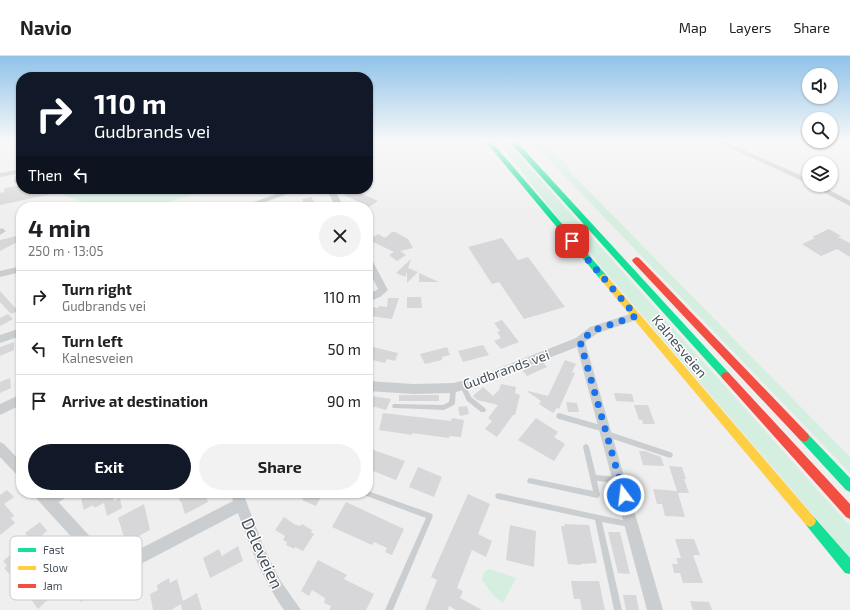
<!DOCTYPE html>
<html lang="en">
<head>
<meta charset="utf-8">
<style>
	body { margin:0; font-family:"Exo 2",sans-serif; background:#f2f2f2; color:#202124; height:100vh; display:flex; flex-direction:column; font-size:15px; white-space:nowrap }
	* { box-sizing:border-box; margin:0 }
	p { font-size:13px; color:#757577 }
	.icon { flex:none; width:22px; height:22px; fill:none; stroke:currentColor; stroke-width:2; stroke-linecap:round; stroke-linejoin:round }
	.map { position:relative; flex:1; overflow:hidden }
	.side { position:absolute; left:16px; top:146px; width:357px; height:296px; display:flex; flex-direction:column; background:#fff; border-radius:16px; box-shadow:0 1px 3px #0004 }
	.side>* { flex:none }
	.guide { position:absolute; left:16px; top:16px; width:357px; height:122px; border-radius:16px; box-shadow:0 1px 3px #0004; background:#111827; color:#fff; overflow:hidden }
	.tools { position:absolute; left:802px; top:12px; display:grid; gap:8px }
	.tools a { display:grid; place-items:center; width:36px; height:36px; border-radius:50%; background:#fff; box-shadow:0 1px 3px #0004; font-size:20px }
	.pin { position:absolute; display:grid; place-items:center; width:34px; height:34px; color:#fff; margin:-17px; border-radius:8px; box-shadow:0 2px 6px #0006 }
	.me { position:absolute; width:44px; margin:-22px; rotate:345deg; stroke-linejoin:round; filter:drop-shadow(0 0 3px #0008) }
	.turn { display:flex; align-items:center; gap:14px; height:84px; padding:0 12px; font-size:18px }
	.turn .icon { width:52px; height:52px; stroke-width:2.5 }
	.turn b { display:block; font-size:28px; line-height:34px }
	.then { display:flex; align-items:center; height:38px; padding:0 12px; background:#0003; gap:8px; font-size:15px }
	.round { display:grid; place-items:center; flex:none; width:42px; height:42px; border-radius:21px; background:#f2f2f2 }
	.overview { display:flex; align-items:center; justify-content:space-between; height:68px; padding:0 12px }
	h1 { font-size:24px; font-weight:700; line-height:30px }
	.cta { display:flex; gap:8px; margin-top:auto; padding:8px 12px }
	.cta a { flex:1; height:46px; border-radius:24px; background:#111827; color:#fff; font-size:16px; font-weight:700; line-height:46px; text-align:center }
	.cta a+a { background:#f2f2f2; color:#202124 }
	ul { padding:0; list-style:none }
	li { display:flex; align-items:center; gap:12px; height:52px; padding:0 12px; border-top:1px solid #e0e0e0 }
	li div { flex:1 }
	li b { display:block; font-size:15px }
	li em { font-style:normal }
	header { display:flex; align-items:center; gap:24px; box-sizing:border-box; height:56px; padding:0 20px; background:#fff; border-bottom:1px solid #e0e0e0 }
	header strong { font-size:19px }
	nav { display:flex; gap:22px; margin-inline-start:auto; font-size:14px }
	.map>svg:first-child { display:block }
	.green { fill:#d4eee0 }
	.building { fill:#d7d7d9 }
	.lines { fill:none; stroke-linecap:round; stroke-linejoin:round }
	.lane { fill:#cbced0; fill-rule:evenodd }
	.street { fill:#cbced0; fill-rule:evenodd }
	.fast { fill:#16e098; fill-rule:evenodd }
	.slow { fill:#ffcf43; fill-rule:evenodd }
	.jam { fill:#f24e42; fill-rule:evenodd }
	.route { stroke:#1a73e8; stroke-width:7; stroke-dasharray:0 12.6 }
	.labels { text-anchor:middle; dominant-baseline:central; stroke-width:3; stroke-linejoin:round; paint-order:stroke }
	.street-label { font-size:14px; fill:#47505b; stroke:#fff }
	.near-street-label { font-size:17px; fill:#47505b; stroke:#fff }
	.key { fill:#fff; stroke:#c8cace; stroke-width:1 }
	.key-label { font-size:11px; fill:#47505b }
</style>
</head>
<body>
<header>
<strong>Navio</strong>
<nav><a>Map</a><a>Layers</a><a>Share</a></nav>
</header>
<div class="map">
<svg width="850" height="554" viewBox="0 0 850 554">
	<rect width="100%" height="100%" fill="#f0efef"/>
	<!-- green -->
	<path class="green" d="M498,85h8l344,385v32l-254,-297c-9,-18 -17,-27 -34,-38z
		M531,85h14l20,22 7,11 278,283v16z
		M90,133h123l-62,18h-61l-2,-3 -26,-9z
		M490,513l26,9 -13,25 -10,-8 -11,-15 2,-8z"/>
	<!-- building -->
	<path class="building" d="M21,129v4h39l1,3 -61,13v-12l4,-1 1,-4z
		M346,133h6l26,12 -9,6 -29,-14z
		M311,141l6,9 -11,1 -4,-8z
		M829,173l12,7 -3,1 12,6v14l-13,-8 -16,7 -19,-12 11,-5 2,-1 -3,-1z
		M392,176h3l13,7 5,9 -13,3 6,4 -9,6 -8,-6 5,-3 -25,-12 9,-6 7,4z
		M21,179v5l-21,11v-11z
		M502,182l16,22 10,-3 37,50 -41,12 -25,-37 -7,2 -24,-37z
		M411,203l-3,9 10,4 -11,11v-11l-2,5 -9,-4z
		M419,217l20,9h-20z
		M0,235l18,20 -7,3 -11,-12z
		M407,241h14l1,11h-15z
		M388,242h11l-7,21 -22,-3 3,-9 6,1v-2l8,1z
		M8,258l5,5 -13,7v-8z
		M502,264l17,22 -18,7 -7,-8 7,-3 -4,-6 3,-1 -6,-8z
		M14,286v8l-14,6v-9z
		M483,289l6,10 -26,7 -5,-11z
		M373,291l25,6 -3,8 -8,-2 -2,4 -17,-4z
		M447,291l3,8 -8,2v3l-17,4 -5,-10z
		M565,304l11,4 -4,8 3,1 -16,36 -2,-1 -4,5 -14,-9 2,-3 -13,-9v-1l20,5z
		M543,306l4,5 -20,9 -5,-6z
		M10,322l1,10 -11,5v-11z
		M501,328l15,3 -1,6 5,2 -5,20h-2l-16,22 -12,-8 7,-8 -4,-3 10,-13 -21,-5 -4,-4 10,-9 10,9 6,-6z
		M614,337l18,1 2,8 -18,-1z
		M399,339h40v6h-40z
		M372,340l19,3 -5,11 -18,-5z
		M566,346l11,1 2,9h-11z
		M634,349h14l7,19h-12l-1,-4h-3z
		M467,350l2,8 -9,2 -2,-9z
		M383,357l68,8 1,-3 12,2 -3,17 -12,-1v2l-37,-5v2l-33,-5z
		M536,362l22,14 -4,5 11,7 -11,17 -36,-21z
		M368,392l37,13 -9,19 -28,-11z
		M639,395h6l16,6 3,9 -21,-1z
		M669,410l13,1 4,12h-2l5,14h-11l7,24 -20,-1 -3,-12h-5l-4,-15 24,2z
		M418,411l24,10 -8,20 -25,-10z
		M7,434l7,7 -10,7 9,10 1,2 -3,2 4,5 -15,12v-40z
		M92,437h20l2,8 6,-3 2,10 -15,8 -3,-13 -10,5 -1,-3 -9,5 -3,-11z
		M179,437h26l3,9 -23,12 -4,-13 -1,1 -2,-7z
		M306,437h17l-7,13 -14,-6z
		M468,438l22,10 -12,30 14,7 -6,16 -14,-7 -15,38 6,3 -3,7 22,12h-26l-7,-4 -1,4h-23l12,-30 -6,-3z
		M346,446l58,27 -12,26 -7,-3 2,-4 -13,-6 -2,3 -40,-18z
		M144,448l6,26 -24,13 -8,-25z
		M284,461l10,7 6,2 2,-2 10,6 -1,2 3,2 -11,17 -8,-4 -1,2 -8,-4 1,-3 -4,-2 2,-4 -10,-6z
		M40,466l7,9 -14,12 -8,-10z
		M564,468l25,1 8,38 -17,1 1,1 -13,-1 -7,-38h4z
		M510,469l26,6 -2,36 -28,-7z
		M608,476h12l10,42 -12,-1z
		M675,483h19l6,16h-7l10,28h-20l-3,-10h-6l-2,-9h6l-2,-6h5z
		M26,486l13,14 -23,21 -4,-5 -2,3 -6,-7 3,-2 -4,-5z
		M238,490l5,15 -33,17 -7,-20 16,-9 3,7z
		M318,504l29,15 -3,4 30,15 -8,16h-37l2,-4 -7,-3 1,-5 -13,-8 -3,6 -8,-5z
		M49,511l15,17 -26,25 -8,-11 7,-6 -7,-8z
		M88,520l9,10 -16,16 -9,-11z
		M169,522l1,5 7,-4 6,22 14,-8 5,17h-20l-1,-6 -10,6h-18l-3,-16 8,-4 -1,-5z
		M571,525h28l6,29h-23l-2,-11h-6z
		M623,539h13l3,15h-13z
		M690,545l19,1 3,8h-19z"/>
	<g class="lines">
		<!-- lane -->
		<path class="lane" d="M17,114l3,1 -2,11 -2,1 -2,-1z
			M461,328h4l6,13 14,11 1,2 -1,2h-4l-14,-11 -7,-15z
			M451,330h4l1,2 -1,15 -1,2 -10,5 -49,-2h-2l-1,-2 1,-2h2l48,1 6,-3z
			M559,357l45,13 2,1 1,2 -1,2 -2,1 -45,-13 -2,-1 -1,-2 1,-2z
			M607,375l63,21 2,1 1,2 -1,2 -2,1 -63,-21 -2,-1 -1,-2 1,-2z
			M586,388l2,1 1,2 7,28 22,2 2,1 1,2 -1,2 -2,1 -21,-2 3,14 -1,2 -2,1 -69,-15 -1,-2 1,-2 2,-1 63,13 -10,-44 1,-2z
			M368,435l62,22 2,1 1,2 -40,94h-8l41,-92 -62,-23 -1,-2h5z
			M62,437h9l-1,2 -16,10 -2,1 -2,-1 -1,-2 1,-2z
			M498,437l133,29 1,2 -1,2 -2,1 -27,-5 20,88h-8l-19,-90 -97,-21 -2,-1 -1,-2 1,-2z"/>
		<!-- street -->
		<path class="street" d="M715,85h9l85,38v5z
			M21,113v4l-21,4v-4z
			M810,129h10l30,16v5z
			M290,133h11l-49,18h-12z
			M326,133h8l10,18h-8z
			M2,172l4,3 -6,4v-6z
			M368,201l4,3 16,30 -8,7 -12,5v-7l10,-6 -10,-20z
			M21,210v6l-21,5v-6z
			M636,256l5,4 -2,3 -41,14 -13,9 78,268h-16l-70,-263 -98,38 -26,8 -40,1 -45,-3v-10l45,3 40,-1 21,-5 102,-40 14,-11z
			M21,272v8l-21,7v-8z
			M21,338v11l-21,10v-11z
			M0,386l4,2 17,18v15l-4,-2 -17,-18z
			M35,437h15l58,63 6,3 14,-4 105,-54 -2,-8h12l21,55 16,32 21,30h-17c-21,-30 -34,-62 -46,-97l-103,54 -21,6 -16,-7 -62,-68z"/>
		<!-- fast -->
		<path class="fast" d="M485,85h6l115,134 1,2 -1,2h-6z
			M509,85h7l213,232 2,3 -2,3 -3,1 -3,-1z
			M804,376l4,2 42,44v14l-4,-2 -46,-50 -1,-3 1,-3z
			M810,459l4,2 36,41v16l-5,-1 -39,-48 -2,-4 2,-4z"/>
		<!-- slow -->
		<path class="slow" d="M603,218l3,1 208,242 2,4 -2,4 -4,2 -4,-2 -206,-246 -1,-2z"/>
		<!-- jam -->
		<path class="jam" d="M636,201l3,1 169,176 1,3 -1,3 -4,2 -4,-2 -167,-178 -1,-2z
			M726,316l3,1 121,131v15l-4,-2 -123,-138 -2,-3 2,-3z"/>
	</g>
	<!-- sky -->
	<linearGradient id="sky" x2="0" y2="1"><stop stop-color="#8fc3e9"/><stop offset="0.52" stop-color="#f8f8f8"/><stop offset="1" stop-color="#f8f8f8" stop-opacity="0"/></linearGradient>
	<rect width="850" height="163" fill="url(#sky)"/>
	<g class="lines">
		<!-- route -->
		<path class="route" d="M572,185l64,75 -42,14 -14,11 44,154"/>
	</g>
	<g class="labels">
		<!-- street labels -->
		<g class="street-label">
			<text transform="translate(680 290) rotate(50)">Kalnesveien</text>
			<text transform="translate(506 313) rotate(-20)">Gudbrands vei</text>
		</g>
		<!-- near-street labels -->
		<g class="near-street-label">
			<text transform="translate(263 497) rotate(65)">Deleveien</text>
		</g>
	</g>
	<!-- legend -->
	<rect x="10" y="480" width="132" height="64" rx="6" class="key"/>
	<rect x="18" y="492" width="18" height="4" fill="#16e098"/>
	<rect x="18" y="510" width="18" height="4" fill="#ffcf43"/>
	<rect x="18" y="528" width="18" height="4" fill="#f24e42"/>
	<g class="key-label">
		<text x="43" y="498">Fast</text>
		<text x="43" y="516">Slow</text>
		<text x="43" y="534">Jam</text>
	</g>
</svg>
<div class="tools">
<a><svg class="icon" aria-label="sound" viewBox="0 0 24 24"><path d="M4 9h4l5-4v14l-5-4H4zM17 9q2 3 0 6"/></svg></a>
<a><svg class="icon" aria-label="search" viewBox="0 0 24 24"><circle cx="10" cy="10" r="6"/><path d="M15 15l6 6"/></svg></a>
<a><svg class="icon" aria-label="layers" viewBox="0 0 24 24"><path d="M12 4l9 5-9 5-9-5zM3 14l9 5 9-5"/></svg></a>
</div>
<div class="pin" style="left:572px;top:185px;background:#d93025"><svg class="icon" aria-label="arrive" viewBox="0 0 24 24"><path d="M6 21V4h12l-3 4 3 4H6"/></svg></div>
<svg class="me" style="left:624px;top:439px" viewBox="-20 -20 40 40"><circle r="17" fill="#1a73e8" stroke="#fff" stroke-width="3"/><path d="M0-11L8 9 0 5-8 9z" fill="#fff"/></svg>
<div class="guide">
<div class="turn"><svg class="icon" aria-label="right" viewBox="0 0 24 24"><path d="M7 20v-9h11M14 6l5 5-5 5"/></svg><div><b>110 m</b>Gudbrands vei</div></div>
<div class="then">Then<svg class="icon" aria-label="left" viewBox="0 0 24 24"><path d="M17 20v-9H6M10 6l-5 5 5 5"/></svg></div>
</div>
<section class="side">
<div class="overview"><div><h1>4 min</h1><p>250 m · 13:05</p></div><a class="round"><svg class="icon" aria-label="close" viewBox="0 0 24 24"><path d="M6 6l12 12M18 6L6 18"/></svg></a></div>
<ul>
<li><svg class="icon" aria-label="right" viewBox="0 0 24 24"><path d="M7 20v-9h11M14 6l5 5-5 5"/></svg><div><b>Turn right</b><p>Gudbrands vei</p></div><em>110 m</em></li>
<li><svg class="icon" aria-label="left" viewBox="0 0 24 24"><path d="M17 20v-9H6M10 6l-5 5 5 5"/></svg><div><b>Turn left</b><p>Kalnesveien</p></div><em>50 m</em></li>
<li><svg class="icon" aria-label="arrive" viewBox="0 0 24 24"><path d="M6 21V4h12l-3 4 3 4H6"/></svg><div><b>Arrive at destination</b></div><em>90 m</em></li>
</ul>
<div class="cta"><a>Exit</a><a>Share</a></div>
</section>
</div>
</body>
</html>
